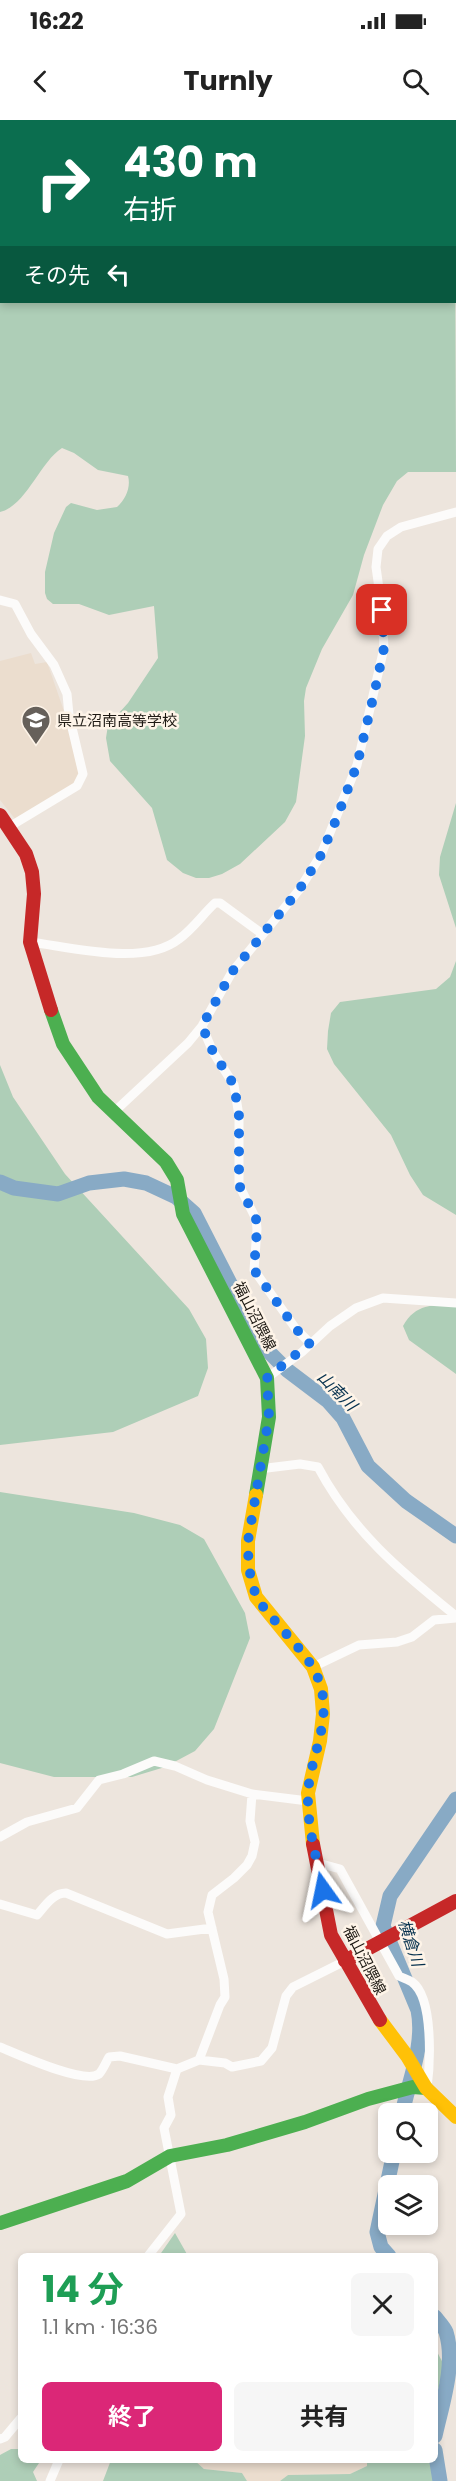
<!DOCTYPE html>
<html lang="ja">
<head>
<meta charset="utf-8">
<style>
	body { margin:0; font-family:Poppins,"Noto Sans JP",sans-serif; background:#f6f6f6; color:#222; height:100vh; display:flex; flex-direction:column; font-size:22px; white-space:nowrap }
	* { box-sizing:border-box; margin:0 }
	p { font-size:20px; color:#767676 }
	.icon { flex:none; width:33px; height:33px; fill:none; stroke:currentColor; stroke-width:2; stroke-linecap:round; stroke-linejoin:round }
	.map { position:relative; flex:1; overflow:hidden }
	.panel { position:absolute; left:18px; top:2133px; width:420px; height:210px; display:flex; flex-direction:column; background:#fff; border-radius:9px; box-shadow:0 3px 9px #0003 }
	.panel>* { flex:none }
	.hud { position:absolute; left:0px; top:0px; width:456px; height:183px; box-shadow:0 3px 9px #0003; background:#0b6e4f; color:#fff; overflow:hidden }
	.buttons { position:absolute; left:378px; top:1983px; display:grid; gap:12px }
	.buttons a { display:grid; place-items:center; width:60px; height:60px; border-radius:9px; background:#fff; box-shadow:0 3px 9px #0003; font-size:30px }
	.pin { position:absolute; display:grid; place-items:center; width:51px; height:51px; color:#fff; margin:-26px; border-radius:12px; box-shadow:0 3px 9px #0006 }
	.me { position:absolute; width:66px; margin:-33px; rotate:348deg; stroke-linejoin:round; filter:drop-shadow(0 0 4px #0008) }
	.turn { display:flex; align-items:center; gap:21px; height:126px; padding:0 24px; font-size:27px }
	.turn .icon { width:78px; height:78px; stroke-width:2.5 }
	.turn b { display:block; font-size:42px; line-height:51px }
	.then { display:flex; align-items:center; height:57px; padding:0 24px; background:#0003; gap:12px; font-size:22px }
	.round { display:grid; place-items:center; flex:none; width:63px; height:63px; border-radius:9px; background:#f6f6f6 }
	.overview { display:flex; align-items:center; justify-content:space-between; height:102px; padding:0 24px }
	h1 { font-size:36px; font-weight:700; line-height:45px; color:#1e9e55 }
	.primary-button { display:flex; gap:12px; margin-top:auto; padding:12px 24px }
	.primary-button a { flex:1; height:69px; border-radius:9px; background:#db2777; color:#fff; font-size:24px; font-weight:700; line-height:69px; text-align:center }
	.primary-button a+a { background:#f6f6f6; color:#222 }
	.status { display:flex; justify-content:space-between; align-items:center; height:42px; padding:0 30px; background:#fff; direction:ltr }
	.status svg { height:16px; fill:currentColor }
	header { display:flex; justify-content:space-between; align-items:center; height:78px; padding:0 24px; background:#fff; font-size:27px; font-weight:700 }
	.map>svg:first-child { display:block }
	.built { fill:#ebddce }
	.forest { fill:#aeceb7 }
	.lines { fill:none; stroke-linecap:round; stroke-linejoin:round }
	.river { stroke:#88aac5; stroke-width:15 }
	.street { stroke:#fcfbfa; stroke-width:9 }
	.fast { stroke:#4caf50; stroke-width:14 }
	.slow { stroke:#ffc107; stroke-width:14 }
	.jam { stroke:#c62828; stroke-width:14 }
	.route { stroke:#1a73e8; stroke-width:10; stroke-dasharray:0 18 }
	.labels { text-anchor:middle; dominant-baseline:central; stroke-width:5; stroke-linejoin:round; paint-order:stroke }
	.poi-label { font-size:15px; fill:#1d1913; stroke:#fef4e8; text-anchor:start }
	.street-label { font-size:15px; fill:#1d1913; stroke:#fef4e8 }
	.water-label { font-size:16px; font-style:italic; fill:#06314e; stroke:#fef4e8 }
</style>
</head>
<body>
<div class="status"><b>16:22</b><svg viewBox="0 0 49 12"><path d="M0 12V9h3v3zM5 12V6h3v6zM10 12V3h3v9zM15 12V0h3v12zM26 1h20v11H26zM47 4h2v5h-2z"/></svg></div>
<header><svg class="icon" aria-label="back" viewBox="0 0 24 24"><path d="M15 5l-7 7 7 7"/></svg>Turnly<svg class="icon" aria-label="search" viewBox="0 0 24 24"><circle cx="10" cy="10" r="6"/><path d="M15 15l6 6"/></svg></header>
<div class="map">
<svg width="456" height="2361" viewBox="0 0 456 2361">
	<rect width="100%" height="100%" fill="#ede5dd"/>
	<!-- built -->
	<path class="built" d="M31,533l4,11 12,-2 18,52 14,61 -1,7 -62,38 -16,-20v-139z
		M194,2340h173v6l-17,8 -62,1 -8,6h-33l-5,-8 -38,-4z"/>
	<!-- forest -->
	<path class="forest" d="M0,0h360l-358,2v180h452l1,-104 1,274h-48l-11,9 -14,24 -19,50 -11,40 -31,54 -16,39 -2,13 1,35 -9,66 -11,20 -45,42 -18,10 -13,4h-13l-13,-5 -16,-13 -15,-52 -42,-47 -4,-23 2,-13 20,-22 30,-45 -4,-52 -45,9 -30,-11h-26l-6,-5 -2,-6v-21l9,-39 12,-26 5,-4 26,7 20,-3c9,-8 14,-20 11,-31l-30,-6 -24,-17 -12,-5c-22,14 -36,58 -62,64z
		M456,683v125l-17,-53 1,-18z
		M456,841v254l-33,-20 -13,-20 -19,-40 -57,-71 -7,-15 1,-18 3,-18 9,-11 96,-13 14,-12z
		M0,945l13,32 52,77 124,135 17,30 2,29 -10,28 -85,36 -113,13z
		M456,1183v71l-47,-34 -6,-14c13,-23 29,-20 53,-23z
		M0,1372l134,21 46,12 24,14 41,74 5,25 -36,91 -19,22 -30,16 -33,10h-78l-54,-14z
		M175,2113l13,23h-29z
		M435,2228l9,17 -9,38z
		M11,2329h10v11h20l-8,12 4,9h-37v-26z
		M111,2340h83l10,9 38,4 5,8h-144z
		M367,2340h63l4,21h-154l8,-6 62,-1 17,-8z"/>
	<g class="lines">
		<!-- river -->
		<path class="river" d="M0,1062l14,6 44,6 31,-11 35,-4 22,4 30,14 18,16 67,131 26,26 41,31 15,17 25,48 38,35 50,35
			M402,1994c7,-34 23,-70 16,-104l-35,-84 7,-30 66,-97
			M389,2136l-8,-9 -4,-15 17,-80
			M435,2197c4,5 9,10 11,15 10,32 -4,72 -11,104
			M435,2330l5,31"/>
		<!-- street -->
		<path class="street" d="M378,2l3,-2
			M0,480l15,4 16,30 23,31 13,29 2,21 14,59 -6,12 -68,41
			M30,822c41,5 114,25 149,-3 14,-10 24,-25 36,-36h5l41,30
			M202,906l11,26 21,33 5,31v69l17,34 1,10 -3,41 42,59 14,14
			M114,992l74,-69 14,-17 30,-54 67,-82 22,-35 36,-90 27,-117 -2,-38 -6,-43 2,-18 9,-13 14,-9 55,-15
			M267,1258l35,-26 28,-26 26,-18 27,-10 73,5
			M259,1349l41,-5 18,3c34,64 82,104 138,149
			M313,1547l46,-22 38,-3 15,-5 22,-17 22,-2
			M0,1717l27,-15 50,-14 22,-28 24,-6 31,-13 21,5 32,14 45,14 56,7
			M318,1743l22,6 59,107c4,2 10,4 13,6 22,16 18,83 15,106
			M0,1784l37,11c8,-9 16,-22 29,-22l101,41 45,-6
			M0,1927c17,7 84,38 99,27 4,-4 7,-12 10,-17l11,-1 57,13 22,-9 26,3 7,4 29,-6 11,-13 14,-52 7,-9 52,-26
			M199,1940l21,-55 5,-8 -1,-18 -16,-67 4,-17 22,-17 13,-13 5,-9 3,-14 -5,-21 2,-27
			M148,2136l33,-42 -17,-86 7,-13 -3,-18 9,-28
			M0,2319l5,-2 16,-19
			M50,2361l9,-21"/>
		<!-- fast -->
		<path class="fast" d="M51,890l12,34 35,53 68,65 11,18 6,34 84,164 2,39 -13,78
			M0,2103l127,-42 43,-25 57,-11 78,-23 63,-23 45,-12 13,1"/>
		<!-- slow -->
		<path class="slow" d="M256,1375l-8,46v29l8,27 57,70 8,22 2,25 -3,27 -12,52 5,51
			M380,1900l27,36 19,32 30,29"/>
		<!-- jam -->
		<path class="jam" d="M0,695l26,39 6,18 2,22 -4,48 21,68
			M313,1724l18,91 49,85
			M345,1841l111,-60"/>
	</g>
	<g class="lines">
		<!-- route -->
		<path class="route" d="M323,1770c-6,-31 -16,-63 -15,-95 1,-36 23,-69 13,-108 -8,-30 -34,-49 -52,-74 -5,-5 -11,-11 -13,-18 -7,-18 -8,-35 -8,-54l21,-124 -2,-39 43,-35 -14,-14 -42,-59 3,-41 -1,-10 -17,-34v-69l-5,-31 -21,-33 -11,-26 30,-54 67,-82 22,-35 15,-35 21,-55 18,-75 9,-42 -2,-38"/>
	</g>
	<!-- icons -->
	<defs>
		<g id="school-pin" transform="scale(1.5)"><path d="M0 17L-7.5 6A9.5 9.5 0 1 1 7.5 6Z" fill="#66605a" stroke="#fef4e8"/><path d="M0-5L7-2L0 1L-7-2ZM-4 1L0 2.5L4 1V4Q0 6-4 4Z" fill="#fff"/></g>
	</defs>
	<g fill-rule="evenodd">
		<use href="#school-pin" x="36" y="600"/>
	</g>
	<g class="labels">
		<!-- poi labels -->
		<g class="poi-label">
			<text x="57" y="600">県立沼南高等学校</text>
		</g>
		<!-- street labels -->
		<g class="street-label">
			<text transform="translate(255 1196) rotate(63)">福山沼隈線</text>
			<text transform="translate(365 1840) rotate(63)">福山沼隈線</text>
		</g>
		<!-- water labels -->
		<g class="water-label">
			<text transform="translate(337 1271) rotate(45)">山南川</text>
			<text transform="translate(411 1823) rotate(72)">横倉川</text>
		</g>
	</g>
</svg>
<div class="buttons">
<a><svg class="icon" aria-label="search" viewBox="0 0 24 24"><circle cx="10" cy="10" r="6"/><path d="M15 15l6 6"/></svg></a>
<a><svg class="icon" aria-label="layers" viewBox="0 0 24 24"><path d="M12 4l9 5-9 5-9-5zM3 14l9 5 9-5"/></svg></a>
</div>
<div class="pin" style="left:382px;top:490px;background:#d93025"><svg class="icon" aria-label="arrive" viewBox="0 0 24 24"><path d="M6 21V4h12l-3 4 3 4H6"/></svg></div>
<svg class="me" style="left:323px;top:1770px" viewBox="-20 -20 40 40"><path d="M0-17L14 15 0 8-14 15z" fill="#1a73e8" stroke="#fff" stroke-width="4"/></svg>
<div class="hud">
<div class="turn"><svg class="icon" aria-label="right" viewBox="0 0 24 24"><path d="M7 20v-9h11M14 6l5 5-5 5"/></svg><div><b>430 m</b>右折</div></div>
<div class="then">その先<svg class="icon" aria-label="left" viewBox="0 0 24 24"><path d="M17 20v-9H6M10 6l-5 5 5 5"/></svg></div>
</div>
<section class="panel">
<div class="overview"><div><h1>14 分</h1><p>1.1 km · 16:36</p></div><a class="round"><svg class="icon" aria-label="close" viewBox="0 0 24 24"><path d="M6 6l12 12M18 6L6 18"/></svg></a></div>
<div class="primary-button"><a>終了</a><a>共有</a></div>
</section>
</div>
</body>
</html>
